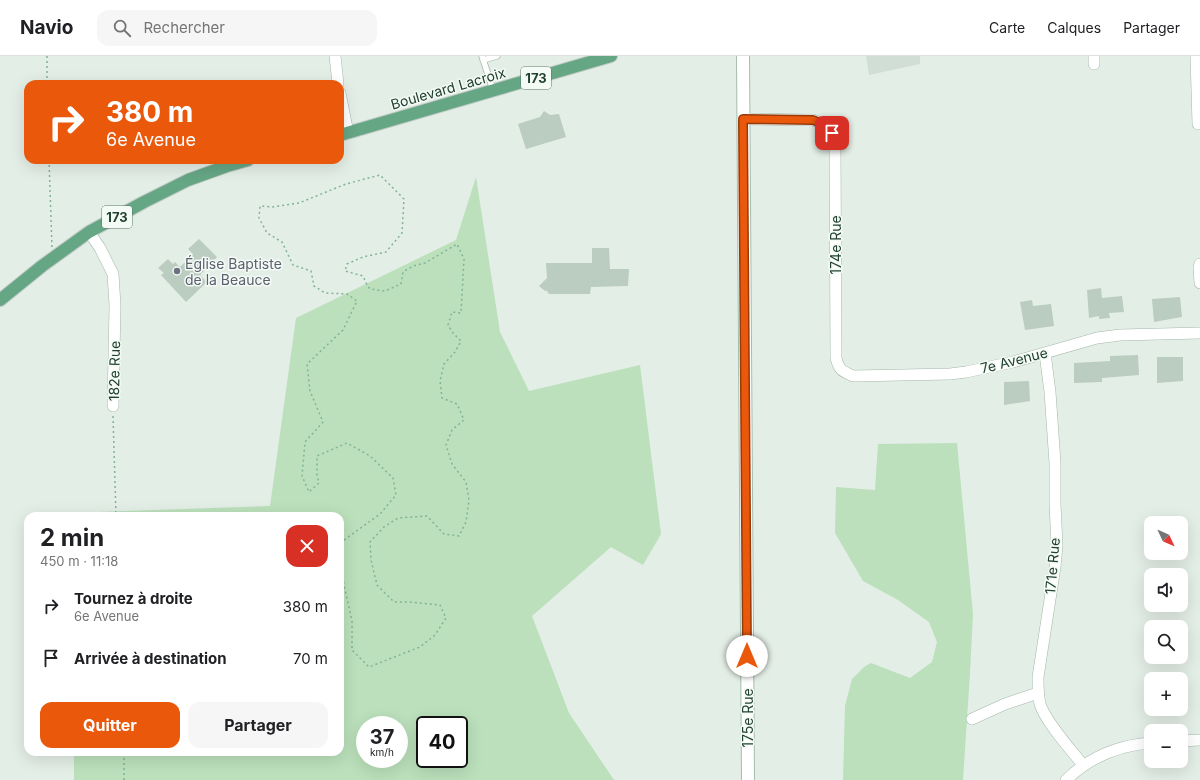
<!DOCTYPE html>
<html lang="fr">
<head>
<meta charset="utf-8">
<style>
	body { margin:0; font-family:Inter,sans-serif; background:#f6f6f6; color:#202124; height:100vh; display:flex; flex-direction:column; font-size:15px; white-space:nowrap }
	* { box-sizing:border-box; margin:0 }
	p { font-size:13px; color:#757577 }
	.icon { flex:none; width:22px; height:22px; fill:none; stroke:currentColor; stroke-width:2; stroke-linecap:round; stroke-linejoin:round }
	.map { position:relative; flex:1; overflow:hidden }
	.details { position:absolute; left:24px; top:456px; width:320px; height:244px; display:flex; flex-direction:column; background:#fff; border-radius:12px; box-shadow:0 4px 16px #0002 }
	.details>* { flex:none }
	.top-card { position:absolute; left:24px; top:24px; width:320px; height:84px; border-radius:12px; box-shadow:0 4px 16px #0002; background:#ea580c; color:#fff; overflow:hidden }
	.needle { width:26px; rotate:134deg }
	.tools { position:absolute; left:1144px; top:460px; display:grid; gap:8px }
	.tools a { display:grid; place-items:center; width:44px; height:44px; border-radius:8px; background:#fff; box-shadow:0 4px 16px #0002; font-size:20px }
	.speed { position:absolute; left:356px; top:660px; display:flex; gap:8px; font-size:20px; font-weight:700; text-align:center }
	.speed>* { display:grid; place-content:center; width:52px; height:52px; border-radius:50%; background:#fff; box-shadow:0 4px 16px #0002; line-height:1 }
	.speed small { font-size:10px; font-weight:400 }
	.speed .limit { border:2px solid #111; border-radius:6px; background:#fff; color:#111 }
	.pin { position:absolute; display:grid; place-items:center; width:34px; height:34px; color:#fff; margin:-17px; border-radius:8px; box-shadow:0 2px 6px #0006 }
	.me { position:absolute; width:44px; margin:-22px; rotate:0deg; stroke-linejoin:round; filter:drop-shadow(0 0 3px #0008) }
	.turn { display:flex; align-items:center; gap:14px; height:84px; padding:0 16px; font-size:18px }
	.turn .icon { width:52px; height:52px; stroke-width:2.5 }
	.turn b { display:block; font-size:28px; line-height:34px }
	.round { display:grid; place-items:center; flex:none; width:42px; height:42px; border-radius:12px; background:#f6f6f6 }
	.head { display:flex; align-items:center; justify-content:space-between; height:68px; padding:0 16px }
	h1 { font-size:24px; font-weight:700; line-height:30px }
	.cta { display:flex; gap:8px; margin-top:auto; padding:8px 16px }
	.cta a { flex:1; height:46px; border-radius:12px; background:#ea580c; color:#fff; font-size:16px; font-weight:700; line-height:46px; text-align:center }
	.cta a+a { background:#f6f6f6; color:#202124 }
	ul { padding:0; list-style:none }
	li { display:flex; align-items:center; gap:12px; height:52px; padding:0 16px }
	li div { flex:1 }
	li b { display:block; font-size:15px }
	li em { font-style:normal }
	header { display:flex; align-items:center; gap:24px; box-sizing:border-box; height:56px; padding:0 20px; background:#fff; border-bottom:1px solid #e0e0e0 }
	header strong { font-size:19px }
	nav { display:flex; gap:22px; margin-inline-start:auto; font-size:14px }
	.search { width:280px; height:36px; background:#f6f6f6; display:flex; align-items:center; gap:10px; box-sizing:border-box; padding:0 14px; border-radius:12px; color:#757577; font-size:15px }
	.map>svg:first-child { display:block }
	.built { fill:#d1ded5 }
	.green { fill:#bbe0bb; fill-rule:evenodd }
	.building { fill:#bbccc1 }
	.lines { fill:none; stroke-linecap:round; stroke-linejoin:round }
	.lane-casing { stroke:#a5b7ac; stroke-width:7 }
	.street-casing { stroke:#a5b7ac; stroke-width:12 }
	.secondary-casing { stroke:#a3bdae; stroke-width:14 }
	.primary-casing { stroke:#c1cac5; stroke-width:14 }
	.path { stroke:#81b397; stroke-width:1.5; stroke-dasharray:2 3; stroke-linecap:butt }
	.lane { stroke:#fff; stroke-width:5.5 }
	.street { stroke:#fff; stroke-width:11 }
	.secondary { stroke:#fff; stroke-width:12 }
	.primary { stroke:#65a685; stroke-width:12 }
	.route-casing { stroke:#983908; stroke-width:10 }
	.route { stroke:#ea580c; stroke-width:7 }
	.worship-dot { fill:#6b7280; stroke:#f4faf5; stroke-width:1.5 }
	.labels { text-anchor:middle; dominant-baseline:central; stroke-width:3; stroke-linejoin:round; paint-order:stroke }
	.shield { fill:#f4faf5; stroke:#60786b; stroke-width:1 }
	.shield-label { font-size:13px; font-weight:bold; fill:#214130 }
	.street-label { font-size:14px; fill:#214130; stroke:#f4faf5 }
	.worship-label { font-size:14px; fill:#5b616d; stroke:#f4faf5; text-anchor:start }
</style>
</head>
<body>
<header>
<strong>Navio</strong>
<div class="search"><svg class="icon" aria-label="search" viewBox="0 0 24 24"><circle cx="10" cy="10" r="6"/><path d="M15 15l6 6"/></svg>Rechercher</div>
<nav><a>Carte</a><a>Calques</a><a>Partager</a></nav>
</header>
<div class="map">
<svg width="1200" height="724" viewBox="0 0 1200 724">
	<rect width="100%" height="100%" fill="#e3eee6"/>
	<!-- built -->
	<path class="built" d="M866,0h54v8l-51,11z"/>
	<!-- green -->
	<path class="green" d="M476,121l24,155 29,59 111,-26 21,169 -18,31 -32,-18 -79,69 37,97 45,67h-540v-28h266v-236h-272v-3l202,-7 26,-188 160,-78zM365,669h34v34h-34zM425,669h34v34h-34z
		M957,387l16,171 -3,59 -7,107h-120l2,-74 7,-27 12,-12 7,-4 39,15 22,-16 5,-20 -8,-20 -31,-22 -35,-19 -28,-48 1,-46 39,3 3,-46z"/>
	<!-- building -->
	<path class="building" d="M544,55l6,4 9,-1 7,23 -40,12 -8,-25 22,-7z
		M199,183l18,18 -17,18 7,7 -21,20 -25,-27 3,-2 -6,-5 10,-9 5,5 2,-2 5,5 13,-13 -5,-5z
		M592,192h17l1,21h19l-1,17 -37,1 -1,7h-41l-3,-4 -1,1 -6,-5 8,-8 -1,-15h46z
		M1101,232l1,10 20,-2 2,16 -15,1 1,5 -11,1v-3l-10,2 -2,-28z
		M1180,241l2,20 -28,5 -2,-23z
		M1032,244l1,6 18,-2 3,22 -29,4 -5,-28z
		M1138,299l1,20 -37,3v4l-28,1v-20l36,-2v-5z
		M1157,301h26v24l-26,2z
		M1029,325l1,20 -26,4v-23z"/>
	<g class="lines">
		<!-- lane casing -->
		<g class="lane-casing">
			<path id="lane" d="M482,0l11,34
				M483,4l14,-4"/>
		</g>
		<!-- street casing -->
		<g class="street-casing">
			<path id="street" d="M335,0l3,28
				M1094,0v8
				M1196,0l2,68
				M340,37l8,40
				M743,63l70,1 12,5 7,8 3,9 1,216c3,12 6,13 17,18l97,-2 16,-2 47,-10 84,-24 23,-3 80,-2
				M89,176l11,16 13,26 2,31 -2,101
				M1200,208l-1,3 1,16
				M1045,297l5,39 5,71v41l2,41 -2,22 -17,110c0,9 0,18 2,27 5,17 31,46 43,61
				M972,663l33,-15 33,-11
				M1181,685l19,-1
				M1066,724c23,-22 52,-35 85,-37"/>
		</g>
		<!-- secondary casing -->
		<g class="secondary-casing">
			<path id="secondary" d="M743,0l5,724"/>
		</g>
		<!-- primary casing -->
		<g class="primary-casing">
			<path id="primary" d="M340,79l271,-79
				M0,244l42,-34 47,-34 55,-30 44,-22 39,-14 21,-6"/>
		</g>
		<!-- path -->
		<path class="path" d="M47,0v28
			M49,104l3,87
			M113,360l3,100
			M340,487l40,-29 16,-19 -3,-17 -23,-22 -23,-13 -30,13v19l2,8 -10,9 -7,-16 3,-34 18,-20 -13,-31 -3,-27 36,-34 14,-29 -10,-7 -22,-1 -11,-7 -3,-15 -18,-6 -11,-23 -15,-9 -8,-15 1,-12 12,1 27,-4 47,-19 34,-9 24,24 -2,34 -16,19 -23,5 -16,7 -2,7 18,5 4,9 3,4 15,2 16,-7 2,-12 10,-6 12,-3 32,-19 7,15 -3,54 -9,-1 -4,13 5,8 8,8 -6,11 -11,12 -4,17 2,17 15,6 7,16 -12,10 -6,15 6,19 14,18 3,18 -3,22 -7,14 -15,-2 -17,-18 -29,2 -14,9 -14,15 1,18 6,25 17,17h15l31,3 6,13 -11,17 -15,12 -51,20 -17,-17v-29l-8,-36 -4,-27
			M124,724v-28"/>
		<!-- lane -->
		<use href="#lane" class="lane"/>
		<!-- street -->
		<use href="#street" class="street"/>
		<!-- secondary -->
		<use href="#secondary" class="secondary"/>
		<!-- primary -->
		<use href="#primary" class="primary"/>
	</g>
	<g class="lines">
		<!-- route casing -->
		<g class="route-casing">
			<path id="route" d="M747,600l-4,-537 70,1 12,5 7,8"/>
		</g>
		<!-- route -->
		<use href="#route" class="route"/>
	</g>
	<!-- markers -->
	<circle class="worship-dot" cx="177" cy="215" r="4"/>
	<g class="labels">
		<!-- shield labels -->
		<g class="shield">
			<rect x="521" y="11" width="30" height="22" rx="3"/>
			<rect x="102" y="150" width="30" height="22" rx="3"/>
		</g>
		<g class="shield-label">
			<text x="536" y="22">173</text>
			<text x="117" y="161">173</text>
		</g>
		<!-- street labels -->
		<g class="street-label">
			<text transform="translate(448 32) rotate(-16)">Boulevard Lacroix</text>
			<text transform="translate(835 189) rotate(-90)">174e Rue</text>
			<text transform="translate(1014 304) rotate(-14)">7e Avenue</text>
			<text transform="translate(114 315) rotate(-89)">182e Rue</text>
			<text transform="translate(1052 510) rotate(-85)">171e Rue</text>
			<text transform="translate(747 662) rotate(-90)">175e Rue</text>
		</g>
		<!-- worship labels -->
		<g class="worship-label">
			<text x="185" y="207">Église Baptiste<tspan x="185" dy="16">de la Beauce</tspan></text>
		</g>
	</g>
</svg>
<div class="tools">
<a><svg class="needle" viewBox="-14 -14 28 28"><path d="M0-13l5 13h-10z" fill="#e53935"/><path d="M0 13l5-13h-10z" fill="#757577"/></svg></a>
<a><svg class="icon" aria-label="sound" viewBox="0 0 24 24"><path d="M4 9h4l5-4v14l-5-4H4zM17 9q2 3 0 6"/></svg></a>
<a><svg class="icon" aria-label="search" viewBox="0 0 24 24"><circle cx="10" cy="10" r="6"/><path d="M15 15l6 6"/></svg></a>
<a>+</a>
<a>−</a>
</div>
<div class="speed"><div>37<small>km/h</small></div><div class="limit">40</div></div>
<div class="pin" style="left:832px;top:77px;background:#d93025"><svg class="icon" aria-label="arrive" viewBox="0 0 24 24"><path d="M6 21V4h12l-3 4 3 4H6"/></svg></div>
<svg class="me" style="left:747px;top:600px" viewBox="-20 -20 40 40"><circle r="19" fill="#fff"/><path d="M0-13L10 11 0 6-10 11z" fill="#ea580c"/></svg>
<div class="top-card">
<div class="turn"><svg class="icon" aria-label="right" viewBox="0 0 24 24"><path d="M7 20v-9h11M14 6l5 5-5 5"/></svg><div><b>380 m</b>6e Avenue</div></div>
</div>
<section class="details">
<div class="head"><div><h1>2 min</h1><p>450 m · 11:18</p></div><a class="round" style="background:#d93025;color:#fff"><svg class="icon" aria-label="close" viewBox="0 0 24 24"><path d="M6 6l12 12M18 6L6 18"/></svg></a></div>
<ul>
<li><svg class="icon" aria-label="right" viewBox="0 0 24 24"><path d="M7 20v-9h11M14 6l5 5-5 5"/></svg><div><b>Tournez à droite</b><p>6e Avenue</p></div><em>380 m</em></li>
<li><svg class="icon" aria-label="arrive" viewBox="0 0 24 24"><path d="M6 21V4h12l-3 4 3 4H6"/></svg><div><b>Arrivée à destination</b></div><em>70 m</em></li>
</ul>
<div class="cta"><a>Quitter</a><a>Partager</a></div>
</section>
</div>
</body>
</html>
